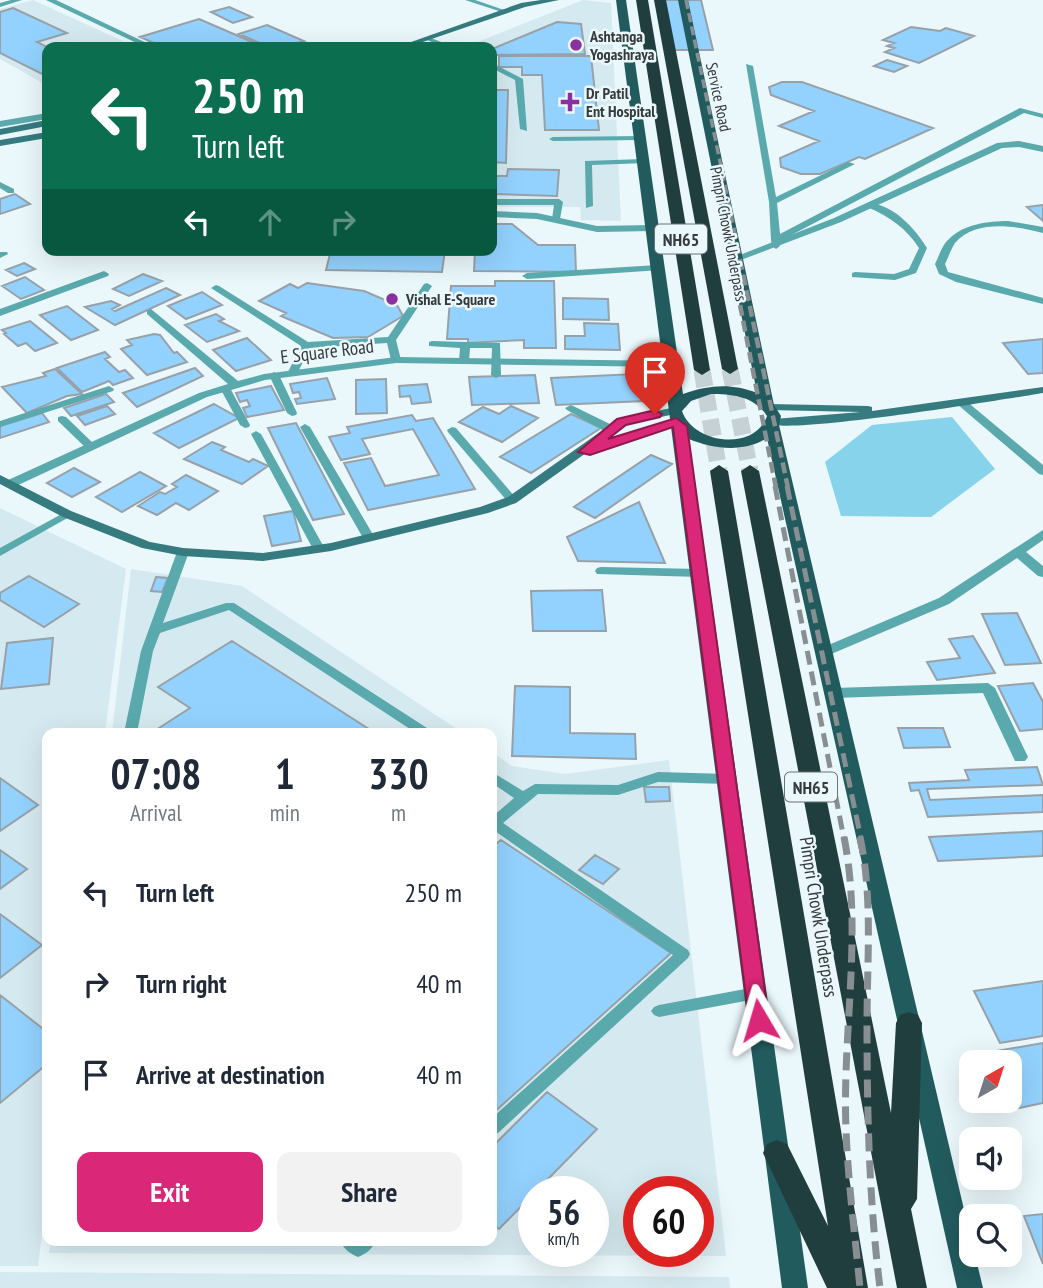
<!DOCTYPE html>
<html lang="en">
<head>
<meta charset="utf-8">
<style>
	body { margin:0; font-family:"PT Sans Narrow",sans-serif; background:#f2f2f3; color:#1f2937; height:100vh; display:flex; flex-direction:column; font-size:26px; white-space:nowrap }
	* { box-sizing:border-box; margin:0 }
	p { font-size:23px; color:#747a83 }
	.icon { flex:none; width:38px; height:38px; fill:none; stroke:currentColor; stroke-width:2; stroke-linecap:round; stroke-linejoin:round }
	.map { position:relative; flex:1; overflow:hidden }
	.side { position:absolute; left:42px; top:728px; width:455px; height:518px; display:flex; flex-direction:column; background:#fff; border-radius:14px; box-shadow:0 7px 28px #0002 }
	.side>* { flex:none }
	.hud { position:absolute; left:42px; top:42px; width:455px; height:214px; border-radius:14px; box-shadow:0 7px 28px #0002; background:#0b6e4f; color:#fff; overflow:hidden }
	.needle { width:46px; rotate:39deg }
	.buttons { position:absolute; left:959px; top:1050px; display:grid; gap:14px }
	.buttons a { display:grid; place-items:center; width:63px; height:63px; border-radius:14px; background:#fff; box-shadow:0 7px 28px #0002; font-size:35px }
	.speed { position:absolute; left:518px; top:1176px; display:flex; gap:14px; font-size:35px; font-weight:700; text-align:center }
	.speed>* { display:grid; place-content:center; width:91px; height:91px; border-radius:50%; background:#fff; box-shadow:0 7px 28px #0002; line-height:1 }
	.speed small { font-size:18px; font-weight:400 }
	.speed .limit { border:10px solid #d22; background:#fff; color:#111 }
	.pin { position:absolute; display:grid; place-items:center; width:60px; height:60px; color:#fff; margin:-72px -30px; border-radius:50% 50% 50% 0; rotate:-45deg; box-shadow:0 0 7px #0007 }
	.pin .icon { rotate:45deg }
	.me { position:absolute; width:77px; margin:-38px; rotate:353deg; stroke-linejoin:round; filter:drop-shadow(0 0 5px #0008) }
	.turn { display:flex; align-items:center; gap:24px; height:147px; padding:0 35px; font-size:32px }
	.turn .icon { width:91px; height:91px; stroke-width:2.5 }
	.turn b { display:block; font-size:49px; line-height:60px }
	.lanes { display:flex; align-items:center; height:66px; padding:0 35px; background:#0003; justify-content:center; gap:35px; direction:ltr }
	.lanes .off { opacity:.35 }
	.eta { display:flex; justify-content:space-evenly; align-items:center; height:119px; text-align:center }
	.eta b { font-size:42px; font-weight:700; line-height:49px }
	.cta { display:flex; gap:14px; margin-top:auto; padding:14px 35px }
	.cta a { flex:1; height:80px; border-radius:14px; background:#db2777; color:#fff; font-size:28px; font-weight:700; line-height:80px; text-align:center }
	.cta a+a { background:#f2f2f3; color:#1f2937 }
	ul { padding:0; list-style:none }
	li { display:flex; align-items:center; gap:21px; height:91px; padding:0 35px }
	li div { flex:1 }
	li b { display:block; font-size:26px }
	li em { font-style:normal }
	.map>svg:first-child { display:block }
	.built { fill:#d5eaf0; fill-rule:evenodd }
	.green { fill:#87d3eb }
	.building { fill:#93d2fe; stroke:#98a1a8; stroke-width:2 }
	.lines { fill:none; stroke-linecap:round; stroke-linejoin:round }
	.highway-tunnel { stroke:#c6d1d5; stroke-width:17; stroke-dasharray:17 8; stroke-linecap:butt }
	.lane { fill:#5aa9ad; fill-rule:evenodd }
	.street { fill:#5aa9ad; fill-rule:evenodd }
	.secondary { fill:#357b7f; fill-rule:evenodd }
	.primary { fill:#225b5e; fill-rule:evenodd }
	.highway { fill:#213e3f; fill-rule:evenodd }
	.rail-far3 { stroke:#878f92; stroke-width:3.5; stroke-dasharray:9 4.5; stroke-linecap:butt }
	.rail-far2 { stroke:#878f92; stroke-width:4.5; stroke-dasharray:11 5; stroke-linecap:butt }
	.rail-far1 { stroke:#878f92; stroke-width:5; stroke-dasharray:14 7; stroke-linecap:butt }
	.rail { stroke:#878f92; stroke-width:7; stroke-dasharray:18 9; stroke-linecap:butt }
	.route { fill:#db2777; stroke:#8e194d; stroke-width:2 }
	.poi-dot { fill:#89329f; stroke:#eaf7fb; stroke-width:2.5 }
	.labels { text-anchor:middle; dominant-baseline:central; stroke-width:5; stroke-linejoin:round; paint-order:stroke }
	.far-poi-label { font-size:16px; font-weight:bold; fill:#353a3c; stroke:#eaf7fb; text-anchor:start }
	.far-street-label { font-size:16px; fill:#353a3c; stroke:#eaf7fb }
	.shield { fill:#eaf7fb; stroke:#6b7375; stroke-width:2 }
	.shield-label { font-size:18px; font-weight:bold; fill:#353a3c }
	.street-label { font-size:19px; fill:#353a3c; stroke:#eaf7fb }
</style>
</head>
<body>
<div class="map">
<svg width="1043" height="1288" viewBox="0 0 1043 1288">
	<rect width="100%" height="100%" fill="#eaf7fb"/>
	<!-- built -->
	<path class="built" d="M33,0l103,47h-89v42l-8,-8 -39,-22v-50z
		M583,0l28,3 10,218 -40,-1 -1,-13h-88v-160h-27z
		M0,508l126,61 -21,164h-58v461l-9,72h-38z
		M131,569l111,17 221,147h-351z
		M492,752l20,14 53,8 104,-14 57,496 -677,-3 2,-12h441zM534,1192h59v59h-59zM639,1192h59v59h-59z
		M0,1272l729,5 1,11h-730z"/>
	<!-- green -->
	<path class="green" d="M952,417l43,52 -64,48 -90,-1 -16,-54 47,-37z"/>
	<!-- building -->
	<path class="building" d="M664,0h37l12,50h-40z
		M229,7l23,10 -19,6 -22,-11z
		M13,8l54,25 -30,9 10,5v25l-5,2 -42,-21v-41z
		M199,19l65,28h-101l-23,-10z
		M557,22l24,2 4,30 -93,1v-6z
		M267,25l37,16 -20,6h-15l-30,-13z
		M911,27l29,4 6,-3 28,8 -55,27 -34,-11 9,-4 -7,-2 7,-3 -11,-3z
		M499,56h92l8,74h-54l-3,-55h-20v-8h-23z
		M887,60l20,6 -13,6 -20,-6z
		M782,82h20l131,46 -68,31 -6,-2 -39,17h-19l-20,-7 -1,-9 39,-17 -40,-15 35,-15 -43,-16 -2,-8z
		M492,90h16l-2,73 -14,-1z
		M508,169l51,1 -2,26 -65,-2v-18h15z
		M15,194l15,10 -30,10v-15z
		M1043,205v16l-16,-14z
		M492,224h20l26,21h37l1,27 -102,-1 1,-21h17z
		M331,250h114l-3,22 -116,-2z
		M24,263l11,6 -18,7 -11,-6z
		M143,274l19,7 -33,15 -16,-7z
		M25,277l19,13 -23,9 -19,-13z
		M495,281h59l2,67h-32v-8l-56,3v-4h-21l4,-53h44z
		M307,283l57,8 33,14 6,11 -35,21 -35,1 -52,-22 5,-3 -27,-12 31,-17 8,4z
		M166,288l14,7 -65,30 -30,-18 26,-6 9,4 -8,4 3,2z
		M202,292l20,13 -36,14 -18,-13z
		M563,298l45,1 1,21 -46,-1z
		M67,306l31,24 -27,10 -31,-25z
		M216,314l8,5 -5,2 20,10 -32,11 -22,-17z
		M30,321l27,22 -22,8 -9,-8 -8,3 -14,-12 2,-1 -4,-3z
		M584,323l34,1 2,26 -55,-1v-13h20z
		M154,334l6,1 14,18 3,-1 10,10 -40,13 -26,-26 11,-4 -5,-5z
		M247,338l24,22 -35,11 -23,-21z
		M1043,339v34l-15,1 -25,-31z
		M105,352l5,5 -5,2 14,13 6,-2 8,8 -20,7 -4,-4 -27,11 -25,-24z
		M195,368l8,8 -66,31 -14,-14z
		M55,369l27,25 -15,2 -40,17 -25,-26 44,-11 -3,-3z
		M636,374l8,27 -88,4 -5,-27z
		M535,375l4,28 -67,2 -3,-28z
		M327,378l8,21 -38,5 -2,-5 6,-1 -2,-6 -6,1 -3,-9z
		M386,379l1,34 -31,1v-34z
		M427,384l4,18 -19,2 -2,-8 -10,1 -1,-11z
		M271,386l13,24 -37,7 -4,-9 7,-2 -3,-6 -7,2 -4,-9z
		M106,394l8,8 -43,14 -7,-8z
		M214,404l25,14 -60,30 -25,-15z
		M107,406l8,8 -30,11 -8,-9z
		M511,406l27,12 -36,24 -43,-20 24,-15 16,7z
		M42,413l7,9 -49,16v-12z
		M571,414l30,14 -70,45 -31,-16z
		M412,415l4,6 17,-3 42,71 -107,21 -24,-47 27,-5 14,28 54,-11 -26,-46 -51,10 8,15 -29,6 -12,-23 21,-4 -3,-6z
		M296,423l48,91 -31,6 -45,-92z
		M212,442l13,5 -4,3 28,12 4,-3 15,7 -26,18 -58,-25z
		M651,455l21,9 -77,54 -21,-11z
		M74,468l26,14 -28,15 -25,-14z
		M140,472l26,14 -44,26 -26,-15z
		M186,475l32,16 -29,19 -13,-7 -19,12 -19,-9 22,-14 5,2 12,-7 -5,-3z
		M639,502l26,61 -87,-2 -11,-24z
		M293,511l8,30 -29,5 -8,-30z
		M29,576l50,28 -35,23 -44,-27v-7z
		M156,577l12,1 -6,14 -11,-1z
		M602,590l4,41h-73l-2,-40z
		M1017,613l24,50 -36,2 -23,-51z
		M973,636l22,37 -58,7 -10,-18 33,-4 -11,-19z
		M53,638l-4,46 -48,5 6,-46z
		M232,641l143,92h-210l-6,-5 31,-20 -32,-21z
		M1033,683l10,19v27l-23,2 -22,-45z
		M515,686l55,1v46l65,1 1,25 -124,-3z
		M898,728h45l7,19 -46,1z
		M1037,767l6,18 -116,4 3,11 113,-5v17l-115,5 -9,-27 -8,1 -2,-8 60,-3 -4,-10z
		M0,778l38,27 -38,26z
		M644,787h25l1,14 -24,1z
		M1043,831v25l-105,5 -9,-24z
		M501,840l170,113 -179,161v-267z
		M0,850l27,19 -27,20z
		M595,855l24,14 -16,15 -24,-14z
		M0,914l42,31 -42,33z
		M1043,981v55l-43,7 -26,-52z
		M0,995l47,37v32l-47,39z
		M1043,1043v60l-24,5 -9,-19v-27h-14l-5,-10z
		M547,1092l50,37 -98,100 -7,-5v-77z
		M1043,1214v50l-19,-48z"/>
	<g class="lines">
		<!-- highway-tunnel -->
		<path class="highway-tunnel" d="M730,369l20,102
			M702,370l17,101"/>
		<!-- lane -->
		<path class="lane" d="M11,0h11l-22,7v-4z
			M465,0h10l35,12 -5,1z
			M427,38h4l23,9h-10l-17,-7z
			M492,63l31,16 4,52 -7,-2 -5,-49 -23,-12z
			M746,64l7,2 23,131 72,-35 7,2 -78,39 3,31 240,-126 23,6v4l-19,-5 -244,128v5l-4,3 -4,-3 -1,-6 -2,-38z
			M643,136l1,2 -4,2 -87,1 -4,-2 4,-2z
			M643,159h3v4l-54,2 1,41 -7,2 -1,-47z
			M0,182l14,7v4h-6l-8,-5z
			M492,199h67l4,3 -3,17 -4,3 -4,-3 2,-14h-62z
			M867,203c25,0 48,25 60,45l-11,25 -21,7 -43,-3v-4l3,-1 39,2 15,-5 10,-21c-13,-20 -30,-32 -52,-41z
			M658,265l3,1v4l-134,9 -5,-3 5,-3z
			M427,283l5,3 -36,54 5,20 -2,2 -3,1 -5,-3 -4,-17 -77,5 -12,24 -5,3 -5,-3 13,-26 -90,-58 5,-3 3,1 89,56 80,-5 36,-53z
			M432,341l68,2 1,32 -5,3 -5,-3 1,-27h-22l-1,13 -5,3 -5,-3 1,-13 -31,-2v-4z
			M274,372l5,3 18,38 -1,2 -4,1 -5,-3 -18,-38z
			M225,385l5,3 20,37 -1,2 -4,1 -5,-3 -20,-37z
			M109,386l5,3 -1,2 -113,36v-6z
			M62,416l4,1 29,28 1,2 -1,2h-8l-29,-28v-4z
			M305,424l5,3 65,111 -2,2h-8l-2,-2 -63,-111z
			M452,427l4,1 60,70 1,2 -1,2h-8l-60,-70 -1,-2z
			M256,431l5,3 64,115 -2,2h-8l-2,-2 -62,-115z
			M67,511l6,3 -2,2 -71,40v-8z
			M183,549l6,3 -26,71 63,-20h8l196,127 1,3h-15l-187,-123 -69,23 -7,18 -16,82h-13l17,-82 36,-99z
			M601,567l99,2 6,4 -6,4 -103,-3 -2,-3 2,-3z
			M492,772l31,19 12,-7 83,1 40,-13 69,2 5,2 2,3 -2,3 -5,2 -69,-2 -40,13 -80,-1 -35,29 185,127 2,4 -2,4 -190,175 -6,2v-17l181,-163 -181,-126v-12l22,-19 -22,-15z
			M756,987l5,2 3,4 -3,4 -5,2 -97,18 -5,-2 -3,-4 3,-4 5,-2z
			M340,1241h36c-4,8 -10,13 -18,16 -8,-3 -14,-8 -18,-16z"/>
		<!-- street -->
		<path class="street" d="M46,0h10l99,47h-10z
			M47,113v6l-47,8v-6z
			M1019,141l24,5v6l-24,-5 -17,1 -161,74 -100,38 -9,-2 102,-40 163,-75z
			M492,211l45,2 60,13 55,-1 5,3 -5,3 -55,1 -60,-13 -45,-2z
			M1008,221l35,6v6c-27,-7 -67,-14 -88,10 -4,6 -7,15 -10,21l3,8 95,26v6l-87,-22 -17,-8 -4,-10c4,-8 7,-19 14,-25 15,-15 39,-18 59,-18z
			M0,252h7l1,2 -8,4z
			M104,271l5,3 -1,2 -108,40v-7z
			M151,309l87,72 26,-7 132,-17 275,4 6,3 -6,3 -275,-4 -131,17 -58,17 -193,90h-8l-2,-3 2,-3 193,-88 29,-9 -81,-70v-4z
			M961,399l4,1 78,65v10l-4,-1 -82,-70 -2,-2z
			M571,405l43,21 2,3 -2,3h-8l-39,-22 -2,-2z
			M1043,530v10l-17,12 17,14v11l-5,-1 -21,-18 -68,46 -120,51 -5,2 -7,-5 2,-3 120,-51z
			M988,683l7,5 33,69 -3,4h-10l-32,-68 -149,5 -7,-5 7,-5z"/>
		<!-- secondary -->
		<path class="secondary" d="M541,0h18l-34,7 -117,40h-11l124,-44z
			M47,120v6l-47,9v-6z
			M47,132v6l-47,8v-6z
			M1043,387v6c-36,6 -259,43 -275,30l6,-4 87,-7 -92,-2 -6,-3 6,-3 99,2 4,1v4z
			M675,407l4,2v4l-54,12 -24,17 75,-24 4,2v4l-87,29h-7l-70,50 -28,10 -157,38 -68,10 -80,-5 -41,-8 -79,-31 -63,-33v-9l71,36 79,31 33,6 80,5 68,-10 149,-36 28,-10 109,-77z"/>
		<!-- primary -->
		<path class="primary" d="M616,0h10l57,394c26,-9 48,-11 74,-1l-79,-393h10l86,405 7,11 -2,9 192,814v16h4l8,33h-26l-190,-850c-23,15 -54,11 -78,1l119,849h-26zM711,394c21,0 43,2 56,22 -12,36 -74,28 -85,-5l9,-10z"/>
		<!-- highway -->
		<path class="highway" d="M636,0h12l62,370 -8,5 -8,-5z
			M654,0h12l72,369 -8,5 -8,-5z
			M719,465l9,6 140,817h-41l-64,-135 4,-9 10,-4 10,4 41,82 -118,-755z
			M750,465l9,6 132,642 5,-90 4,-8 9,-3 9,3 4,8 -5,176 -6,10 16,79h-30l-156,-817z"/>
		<!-- rail-far3 -->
		<path class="rail-far3" d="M686,0l45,214"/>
		<!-- rail-far2 -->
		<path class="rail-far2" d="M730,212l58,276
			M740,305l36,183"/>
		<!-- rail-far1 -->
		<path class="rail-far1" d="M775,486l69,353
			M787,486l74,353"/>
		<!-- rail -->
		<path class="rail" d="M844,837c19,96 -2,195 2,292 2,53 9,106 14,159
			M860,837c13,60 7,125 7,186 0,89 2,177 13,265"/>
	</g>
	<!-- route -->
	<path class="route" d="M655,410l7,4 -2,3 -34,8 -18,14 68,-21 11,8 82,594 -3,5h-14l-3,-5 -76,-593 -83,28 -12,-3 39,-33z"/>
	<!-- markers -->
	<g class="poi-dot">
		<circle cx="576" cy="45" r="7"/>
		<path d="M566.5 91.5h7v7h7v7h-7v7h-7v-7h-7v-7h7z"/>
		<circle cx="392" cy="299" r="7"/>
	</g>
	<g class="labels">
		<!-- far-poi labels -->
		<g class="far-poi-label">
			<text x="590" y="36">Ashtanga<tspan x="590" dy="18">Yogashraya</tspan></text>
			<text x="586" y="93">Dr Patil<tspan x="586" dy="18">Ent Hospital</tspan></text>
			<text x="406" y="299">Vishal E-Square</text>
		</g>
		<!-- far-street labels -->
		<g class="far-street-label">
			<text transform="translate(719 97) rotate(78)">Service Road</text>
			<text transform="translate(729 234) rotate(79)">Pimpri Chowk Underpass</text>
		</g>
		<!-- shield labels -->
		<g class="shield">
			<rect x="655" y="224.5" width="52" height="29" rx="5"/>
			<rect x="785" y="772.5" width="52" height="29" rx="5"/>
		</g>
		<g class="shield-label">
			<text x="681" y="239">NH65</text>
			<text x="811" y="787">NH65</text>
		</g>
		<!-- street labels -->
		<g class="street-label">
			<text transform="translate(327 351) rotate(-7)">E Square Road</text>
			<text transform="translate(819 917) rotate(81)">Pimpri Chowk Underpass</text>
		</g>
	</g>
</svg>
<div class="buttons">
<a><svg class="needle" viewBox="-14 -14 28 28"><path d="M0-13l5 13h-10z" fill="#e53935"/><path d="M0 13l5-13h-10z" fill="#747a83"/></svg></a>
<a><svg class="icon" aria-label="sound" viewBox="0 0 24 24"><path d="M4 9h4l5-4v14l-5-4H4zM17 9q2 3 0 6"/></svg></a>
<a><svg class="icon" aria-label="search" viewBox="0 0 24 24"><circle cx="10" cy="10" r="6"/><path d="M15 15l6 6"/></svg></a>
</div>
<div class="speed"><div>56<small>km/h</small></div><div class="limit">60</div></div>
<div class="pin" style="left:655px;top:414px;background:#d93025"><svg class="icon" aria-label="arrive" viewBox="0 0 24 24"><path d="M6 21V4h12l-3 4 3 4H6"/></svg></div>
<svg class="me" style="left:759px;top:1020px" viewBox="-20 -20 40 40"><path d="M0-17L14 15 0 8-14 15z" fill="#db2777" stroke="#fff" stroke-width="4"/></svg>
<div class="hud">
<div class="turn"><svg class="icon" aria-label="left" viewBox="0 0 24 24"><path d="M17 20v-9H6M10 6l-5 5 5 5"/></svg><div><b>250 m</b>Turn left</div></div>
<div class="lanes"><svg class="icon" aria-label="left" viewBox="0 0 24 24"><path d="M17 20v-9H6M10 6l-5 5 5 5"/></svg><svg class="icon off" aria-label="ahead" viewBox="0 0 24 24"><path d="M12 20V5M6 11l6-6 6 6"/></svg><svg class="icon off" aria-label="right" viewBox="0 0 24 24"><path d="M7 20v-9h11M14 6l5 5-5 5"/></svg></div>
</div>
<section class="side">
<div class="eta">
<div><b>07:08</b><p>Arrival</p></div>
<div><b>1</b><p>min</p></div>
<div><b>330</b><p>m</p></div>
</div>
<ul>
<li><svg class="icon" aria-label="left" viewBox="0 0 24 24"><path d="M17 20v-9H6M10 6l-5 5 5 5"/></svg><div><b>Turn left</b></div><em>250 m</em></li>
<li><svg class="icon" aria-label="right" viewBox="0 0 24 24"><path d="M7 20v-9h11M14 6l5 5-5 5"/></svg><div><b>Turn right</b></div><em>40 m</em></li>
<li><svg class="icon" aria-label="arrive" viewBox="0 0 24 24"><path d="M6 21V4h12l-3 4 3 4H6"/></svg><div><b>Arrive at destination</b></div><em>40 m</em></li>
</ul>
<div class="cta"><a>Exit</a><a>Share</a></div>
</section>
</div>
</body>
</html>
